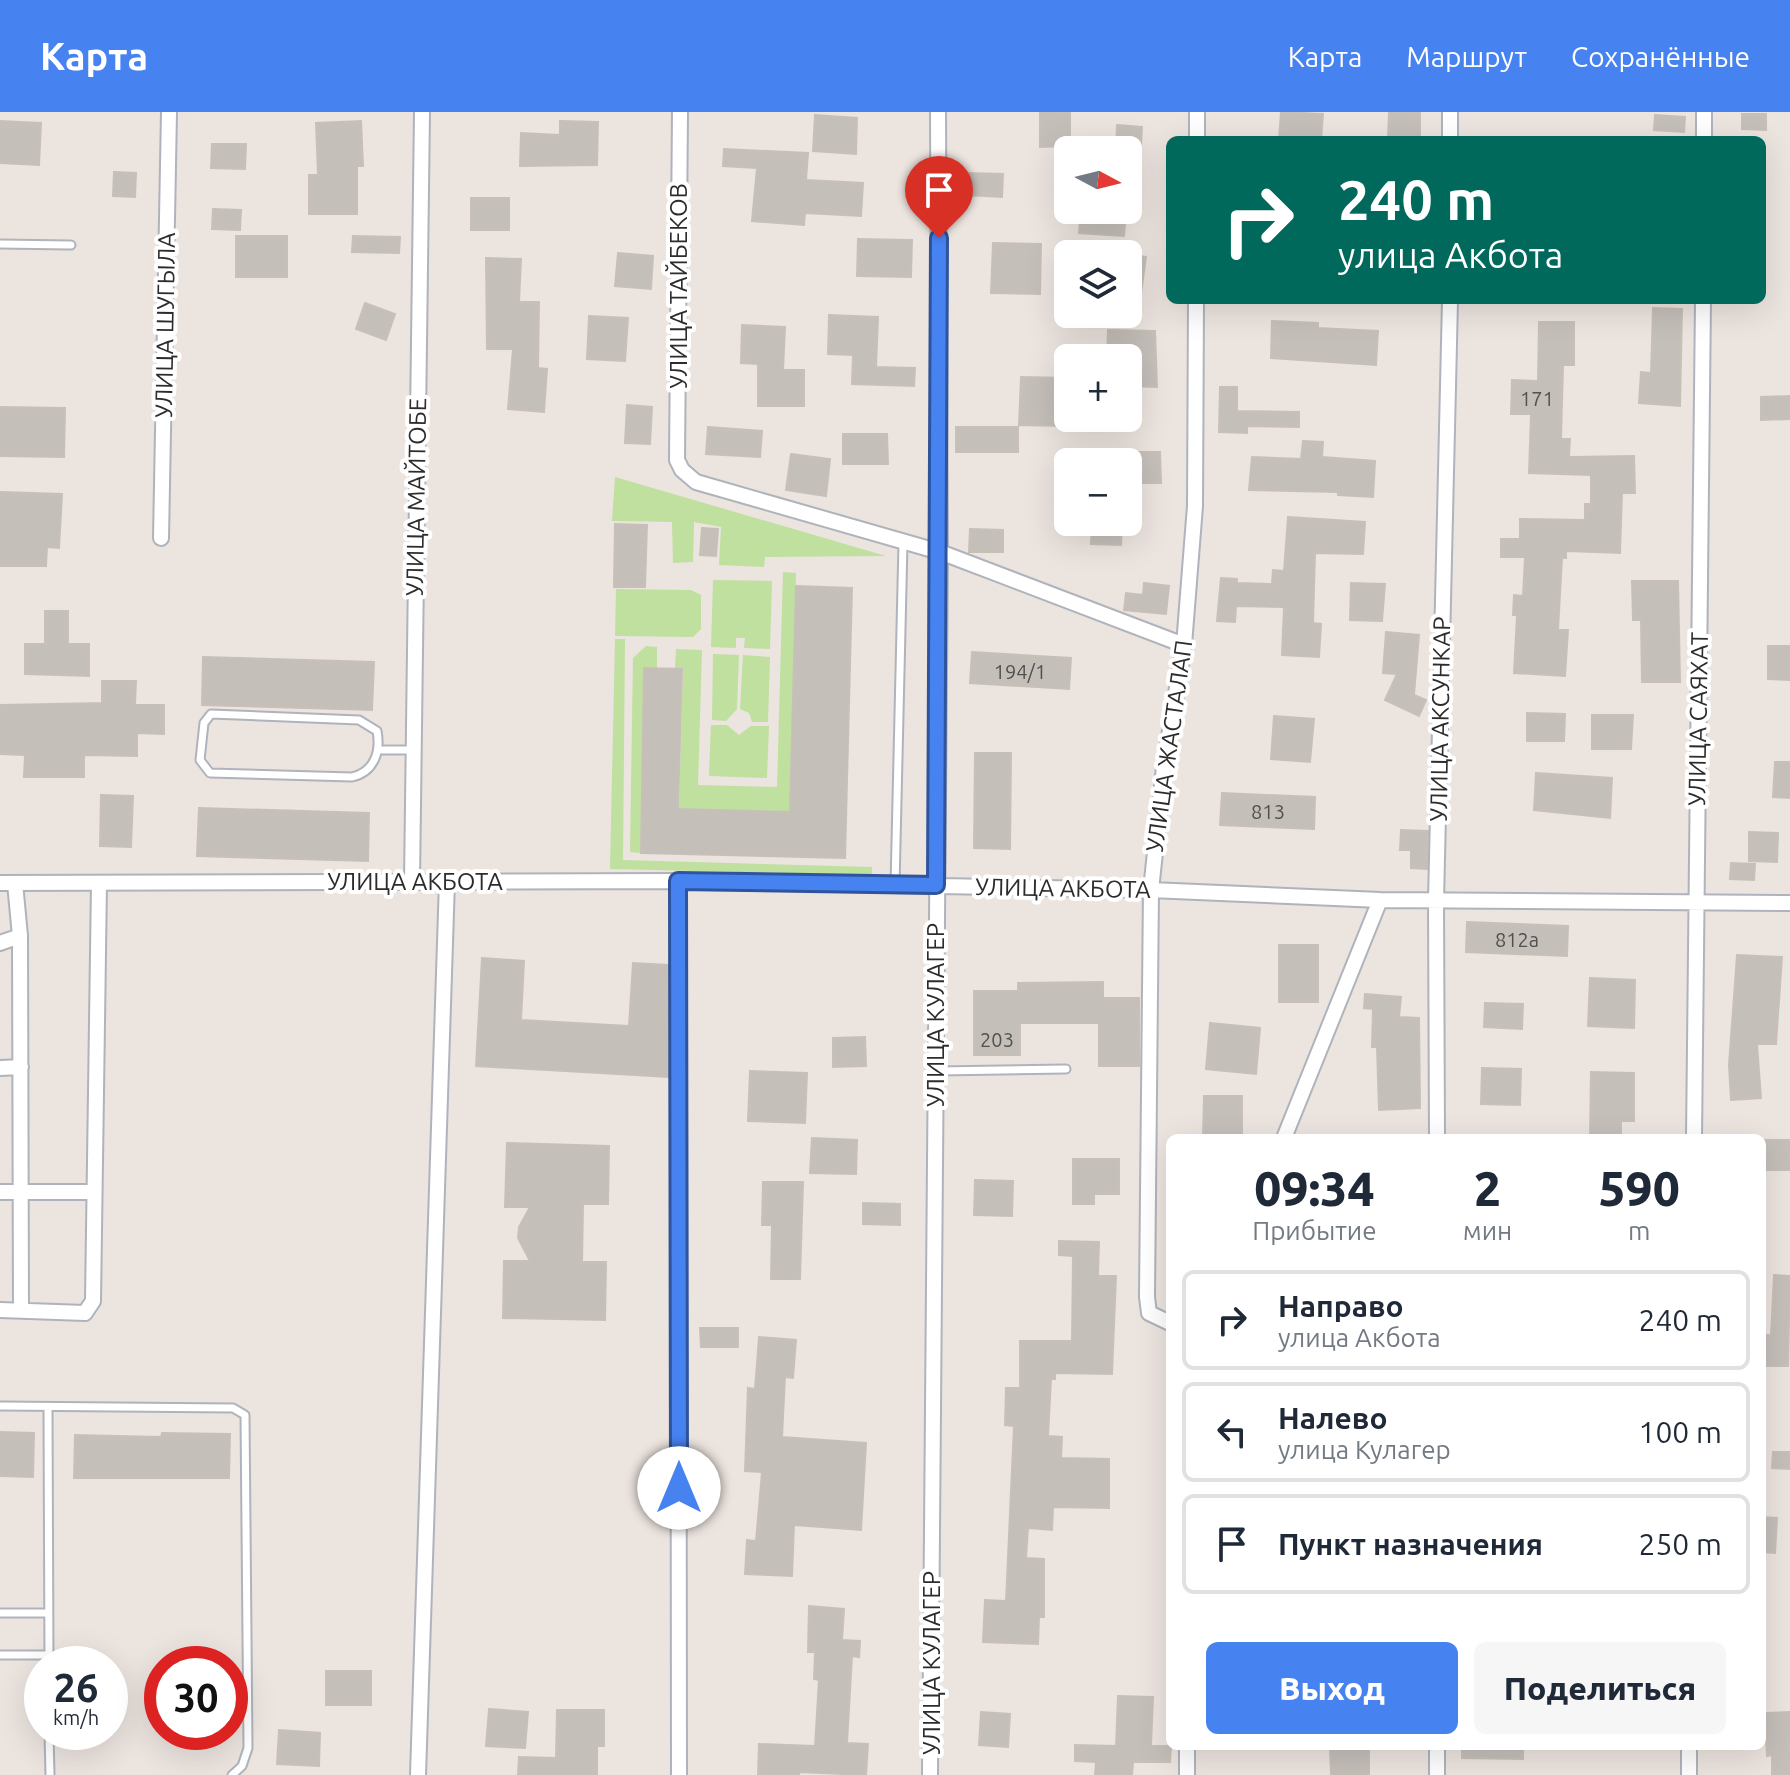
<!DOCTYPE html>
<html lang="ru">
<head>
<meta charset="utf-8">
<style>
	body { margin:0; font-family:Ubuntu,sans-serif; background:#f6f6f7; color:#1f2937; height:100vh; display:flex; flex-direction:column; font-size:30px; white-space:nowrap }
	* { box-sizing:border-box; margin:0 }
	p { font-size:26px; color:#747a83 }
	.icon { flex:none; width:44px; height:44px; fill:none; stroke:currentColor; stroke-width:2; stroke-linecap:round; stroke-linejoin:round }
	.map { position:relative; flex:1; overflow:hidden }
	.details { position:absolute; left:1166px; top:1022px; width:600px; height:616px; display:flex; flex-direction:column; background:#fff; border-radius:12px; box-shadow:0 8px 32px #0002 }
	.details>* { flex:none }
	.top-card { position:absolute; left:1166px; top:24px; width:600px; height:168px; border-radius:12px; box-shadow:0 8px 32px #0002; background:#00695c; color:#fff; overflow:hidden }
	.needle { width:52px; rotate:97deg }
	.fabs { position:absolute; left:1054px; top:24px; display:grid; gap:16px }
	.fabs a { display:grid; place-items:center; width:88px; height:88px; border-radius:12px; background:#fff; box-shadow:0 8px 32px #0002; font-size:40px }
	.speed { position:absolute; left:24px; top:1534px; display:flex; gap:16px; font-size:40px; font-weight:700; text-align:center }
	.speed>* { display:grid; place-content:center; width:104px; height:104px; border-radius:50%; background:#fff; box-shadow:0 8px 32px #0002; line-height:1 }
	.speed small { font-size:20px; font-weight:400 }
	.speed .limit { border:12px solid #d22; background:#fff; color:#111 }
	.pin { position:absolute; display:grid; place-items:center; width:68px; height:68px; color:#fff; margin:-82px -34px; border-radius:50% 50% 50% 0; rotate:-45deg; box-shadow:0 0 8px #0007 }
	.pin .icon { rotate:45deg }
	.me { position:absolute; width:88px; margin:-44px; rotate:0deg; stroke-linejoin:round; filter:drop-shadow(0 0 6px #0008) }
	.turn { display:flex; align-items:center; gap:28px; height:168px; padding:0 40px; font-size:36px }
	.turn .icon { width:104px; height:104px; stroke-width:2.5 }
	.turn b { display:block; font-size:56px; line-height:68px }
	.eta { display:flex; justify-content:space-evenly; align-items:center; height:136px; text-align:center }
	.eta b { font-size:48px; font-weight:800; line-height:56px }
	.button { display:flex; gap:16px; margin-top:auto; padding:16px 40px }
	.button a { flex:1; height:92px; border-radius:12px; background:#4782f1; color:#fff; font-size:32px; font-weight:800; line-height:92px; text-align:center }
	.button a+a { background:#f6f6f7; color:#1f2937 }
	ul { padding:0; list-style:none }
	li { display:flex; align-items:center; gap:24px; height:100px; margin:0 16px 12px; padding:0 24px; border:4px solid #e0e1e3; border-radius:12px }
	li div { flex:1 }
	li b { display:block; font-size:30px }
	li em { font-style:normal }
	header { display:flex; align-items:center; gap:48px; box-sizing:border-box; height:112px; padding:0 40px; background:#4782f1; color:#fff }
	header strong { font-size:38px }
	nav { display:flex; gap:44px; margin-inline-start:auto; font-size:28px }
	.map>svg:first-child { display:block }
	.green { fill:#bfe09e }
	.building { fill:#c5bfba; stroke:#c8c0b8; stroke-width:2 }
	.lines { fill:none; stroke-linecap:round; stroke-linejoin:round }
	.lane-casing { stroke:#afb3bb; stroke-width:11 }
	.street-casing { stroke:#afb3bb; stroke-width:18 }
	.lane { stroke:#fff; stroke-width:7 }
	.street { stroke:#fff; stroke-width:14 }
	.route-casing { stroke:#2e549d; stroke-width:20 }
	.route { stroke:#4782f1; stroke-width:14 }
	.labels { text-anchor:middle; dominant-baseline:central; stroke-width:8; stroke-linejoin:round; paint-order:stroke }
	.number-label { font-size:20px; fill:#525150 }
	.street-label { font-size:24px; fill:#2c2c2c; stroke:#fff }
</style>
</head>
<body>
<header>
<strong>Карта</strong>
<nav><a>Карта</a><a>Маршрут</a><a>Сохранённые</a></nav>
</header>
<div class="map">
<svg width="1790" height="1663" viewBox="0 0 1790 1663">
	<rect width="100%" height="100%" fill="#ece4df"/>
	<!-- green -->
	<path class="green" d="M615,365l271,79 -121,1 -1,10 -45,-2 2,-38 -27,-5 -1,40 -20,1 -1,-41 -60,-1z
		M783,460l13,1 -6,239 -111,-3 4,-141h-8l1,-19 26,1 -4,135 79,2z
		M713,468l59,1 -2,68 -26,-1 1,-10h-9v10l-25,-1z
		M616,477l75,1 10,5v34l-8,8 -78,-1z
		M615,527h10l-2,221 249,7v8l-262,-6z
		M646,534l11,1v21l-13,1 -3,184 -11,-1 3,-194z
		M713,542l26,1 -2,54 -11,12 -14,-1z
		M743,543l27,2 -2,65h-16l-3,-9 -9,-4z
		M711,613h16l12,10 12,-9h18l-2,52 -58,-2z"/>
	<!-- building -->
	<path class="building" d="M1040,0h30v34l-30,1z
		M1281,0l42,2 -2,26h-42z
		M1389,0h31v26h-32z
		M1742,2h24v16l-24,-1z
		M815,3l42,3 -1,36 -43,-3z
		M1655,3l30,2 -1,15 -30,-2z
		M0,9l41,2 -2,42 -39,-2z
		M361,9l2,45h-6v48h-48v-39h9l-2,-52z
		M560,9l38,1 -1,43 -77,1 1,-33 39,2z
		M1117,13l25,2 -3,56h-11v-33h-12z
		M212,32h34l-1,25 -34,-1z
		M724,37l84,4 -2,27 57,3 -2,33 -56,-3 -1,12 -52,-4 5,-53 -34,-2z
		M114,60l22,1 -1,24 -22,-1z
		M967,61l36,1 -1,23 -36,-2z
		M471,86h38v32h-38z
		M213,97l28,1 -1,20 -28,-1z
		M1081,98h45l-2,26 -45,-3z
		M236,124h51v41h-51z
		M353,124l47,1 -1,16 -47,-1z
		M858,127l54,1 -1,37 -54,-1z
		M993,131l48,1 -1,50 -49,-1z
		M618,141l35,3 -2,33 -36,-3z
		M1128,143l18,2 -5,36 -13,-1z
		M486,146l35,1 -2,43h20l-1,66 9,1 -3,43 -36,-3 5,-60h-26z
		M365,191l30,11 -9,26 -30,-11z
		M1653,196l29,1 -2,97 -41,-3 2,-31 10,1z
		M829,203l49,2 -2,50 39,1 -1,18 -62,-2 1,-29 -25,-1z
		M589,204l39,2 -3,43 -38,-2z
		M1272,209l46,2v5l60,3 -2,34 -105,-7z
		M1539,210h35v43h-11l-2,74h9l-1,18 65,-1 1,37h-13l-2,60 -54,-2v7h-4l-4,72h10l-3,46 -51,-3 3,-58h-4l1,-20 9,1 2,-39h-24v-18h19v-20l65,1v-16h6v-29l-62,-2 2,-59h-20l1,-34 26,1z
		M742,213l43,2 -2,43h21v36h-46v-42l-17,-1z
		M1108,218l47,1 2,56 -29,-1v-28h-21z
		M1021,265l46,1 -1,48 -47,-1z
		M1220,275h17v24l62,1v15l-52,-1v7l-28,-1z
		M1790,284v23l-29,1v-23z
		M627,293l25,2 -2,37 -25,-1z
		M0,295l65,1 -1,49 -64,-1z
		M708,315l54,4 -2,26 -54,-3z
		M956,315h62v25h-62z
		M843,322h44l1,30h-45z
		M1303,329l20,1 -1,15 53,4 -2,36 -35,-2v-3l-89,-2 3,-33 49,2z
		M1134,340h26l1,31h-27z
		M791,342l39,5 -4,37 -40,-6z
		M0,380l62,2 -3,54 -12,-1 -1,19h-46z
		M1288,405l77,5 -2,32 -48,-1 -2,70 8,1 -2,33 -37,-2 2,-48 -48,-1 -1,16 -18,-1 4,-43 16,1v4l35,1 1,-14 11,1z
		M1092,410h30l-1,23 -30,-1z
		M615,412l32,1 -2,62h-31z
		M702,416l16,1 -2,27 -16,-1z
		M970,417l33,1v22h-34z
		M1632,469h46l2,101h-38l-1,-62h-8z
		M1144,471l25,3 -3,28 -42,-4 2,-17 17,2z
		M1351,471l34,1 -3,37 -32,-1z
		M796,474l56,2 -7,270 -204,-5 3,-185 38,1 -4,140 112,3z
		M45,499h23v33h21v32l-64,-2v-30h20z
		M1386,520l33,3 -5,60 12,5 -7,16 -34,-16 12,-26 -14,-1z
		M1768,534h22v34l-22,-1z
		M972,540l99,6 -2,31 -99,-6z
		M203,545l171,5 -2,48 -170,-5z
		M102,569h34l-1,24h29v29l-27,-1v23l-53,-1v22h-60l1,-22 -25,-1v-49l102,-2z
		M1527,601l38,1 -1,27h-37z
		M1592,603h41l-2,34h-39z
		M1274,604l40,3 -4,43 -39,-3z
		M975,641h36l-1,96 -36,-1z
		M1775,650h15v36l-17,-1z
		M1536,661l76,5 -2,40 -76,-8z
		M1222,681l93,4 -1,32 -94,-4z
		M101,683l32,1 -2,51 -31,-1z
		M199,696l170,5 -1,48 -171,-5z
		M1401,718l27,1 -1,38 -16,-1v-18h-11z
		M1749,720l29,1 -1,29 -28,-1z
		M1731,751l24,1 -1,16 -24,-1z
		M1467,810l101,4 -1,30 -101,-4z
		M1279,833h39v57h-39z
		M1737,843l45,2 -6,87h-19l4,54 -30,2 -2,-35z
		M482,846l42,3 -3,59 108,6 4,-63 35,2v112l-192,-11z
		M1590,866l45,2 -1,48 -46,-2z
		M1103,870v16h36v68h-40v-43h-79v32h-46v-64h44v-8z
		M1365,882l36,3 -2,20 20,1 1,90 -41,2 -2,-63h-5l1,-38 -9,-1z
		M1485,891l38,1 -1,25 -38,-2z
		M1210,911l50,5 -4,46 -50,-5z
		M865,925l1,29 -33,1v-29z
		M1482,956l39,1 -1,36 -39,-1z
		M750,959l57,2 -2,50 -57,-2z
		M1591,960l43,1v48h-13v17h-31z
		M1204,984h38v42h-39z
		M812,1026l45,2 -1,34 -46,-1z
		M1764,1028h26v30h-26z
		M507,1031l102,3 -1,58h-25l-1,58h24l-1,58 -102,-2 1,-57h26l-12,-23 1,-11 11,-20h-25z
		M1073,1047h46v35h-25v10h-21z
		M975,1068l38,1 -1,35 -38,-1z
		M763,1070h40l-3,97h-29l1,-54h-10z
		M863,1091l37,1v21l-37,-1z
		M1059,1129l40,1 -1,34h18l-4,98 -57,-1v6h-4l-3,57 14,1 -1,21 48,1v49l-56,-1 -1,23 -24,-2 -2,30 18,1v58h-5l-1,27 -55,-2 2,-42 21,1 8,-175 -9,-1 1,-37h14v-47h52l1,-85 -14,-1z
		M1774,1163l16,1 -2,90h-26v-31h9z
		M700,1216h38v19h-37z
		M759,1225l37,3 -3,38 -8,-1 -3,60 84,6 -5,87 -67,-5 -2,51 -47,-2 2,-34 9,1 6,-69 -17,-1 3,-83 7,1z
		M0,1320l34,1 -1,44 -33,-1z
		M162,1321l68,1 -1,44h-155l1,-43 86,2z
		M1773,1340h17v17l-18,-1z
		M1762,1405l15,1 -2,35 -13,-1z
		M809,1494l35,3 -2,31 18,1 -1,16 -7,-1 -5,87 21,1 -2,31 -67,-3v3h-41l1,-31 56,2 4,-66 -5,-1 1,-27h-7z
		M326,1559h45v34h-45z
		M1118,1584l35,1 -2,49h20l-1,16h-37l-1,13h-37l1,-13 -21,-1v-16l41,1z
		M489,1597l39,3 -3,36 -39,-2z
		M557,1598h47v36h-7v29h-79l1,-18 37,1z
		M981,1600l29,2 -2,33 -29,-2z
		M1790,1600v63h-18v-20l-5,1 -2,-43z
		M279,1618l41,3 -1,33 -42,-2z
		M1330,1634h39v29h-38z
		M1462,1634h61v13l-61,-1z"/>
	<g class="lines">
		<!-- lane casing -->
		<g class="lane-casing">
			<path id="lane" d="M0,132l71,1
				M211,602l148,6 18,11c4,21 -3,41 -25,46l-142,-4 -10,-13 4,-37z
				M378,638h34
				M895,774l8,-343
				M937,959l129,-2
				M0,1294l233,2 12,7 3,333 -6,18 -10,9
				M48,1296l1,256
				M0,1501h48
				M0,1543h49
				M49,1620l1,43"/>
		</g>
		<!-- street casing -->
		<g class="street-casing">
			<path id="street" d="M680,0l-3,348 5,10 14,12 244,70 244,93
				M1197,28v-28
				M1450,28v-28
				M1704,28v-28
				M161,426l8,-426
				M412,769l10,-769
				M678,769l1,894
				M0,771l678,-2 473,9 229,10 410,3
				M15,771l5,53 1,374
				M0,831l20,-7
				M0,956l21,-1
				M1284,1026l96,-238
				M1437,1026l-1,-237 14,-601
				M1694,1026l9,-838
				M0,1080h92
				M0,1198l85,3 8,-12 6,-418
				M1170,1211l-21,-10 -2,-16 4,-407 13,-123 20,-122 11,-139 1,-206
				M1437,1634v29
				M418,1663l29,-894
				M930,1663l10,-1223 -2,-440
				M1187,1663v-29
				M1689,1663v-29"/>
		</g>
		<!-- lane -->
		<use href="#lane" class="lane"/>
		<!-- street -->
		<use href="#street" class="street"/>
	</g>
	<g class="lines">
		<!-- route casing -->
		<g class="route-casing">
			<path id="route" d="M679,1376l-1,-607 258,4 3,-647"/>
		</g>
		<!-- route -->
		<use href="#route" class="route"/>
	</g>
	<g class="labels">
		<!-- number labels -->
		<g class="number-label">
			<text x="1537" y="286">171</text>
			<text x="1020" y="559">194/1</text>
			<text x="1268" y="699">813</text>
			<text x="1517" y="827">812а</text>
			<text x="997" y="927">203</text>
		</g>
		<!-- street labels -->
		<g class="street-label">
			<text transform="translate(678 174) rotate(-90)">УЛИЦА ТАЙБЕКОВ</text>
			<text transform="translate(165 213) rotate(-89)">УЛИЦА ШУГЫЛА</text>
			<text transform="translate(416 385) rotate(-89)">УЛИЦА МАЙТОБЕ</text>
			<text transform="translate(1440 607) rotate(-89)">УЛИЦА АКСУНКАР</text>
			<text transform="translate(1698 607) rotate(-89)">УЛИЦА САЯХАТ</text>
			<text transform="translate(1169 634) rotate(-82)">УЛИЦА ЖАСТАЛАП</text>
			<text x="415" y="769">УЛИЦА АКБОТА</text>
			<text transform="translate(1063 776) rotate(1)">УЛИЦА АКБОТА</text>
			<text transform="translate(935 903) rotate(-90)">УЛИЦА КУЛАГЕР</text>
			<text transform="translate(931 1551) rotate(-90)">УЛИЦА КУЛАГЕР</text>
		</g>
	</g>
</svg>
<div class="fabs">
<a><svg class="needle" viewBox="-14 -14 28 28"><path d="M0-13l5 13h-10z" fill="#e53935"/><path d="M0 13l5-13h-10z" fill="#747a83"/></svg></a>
<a><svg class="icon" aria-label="layers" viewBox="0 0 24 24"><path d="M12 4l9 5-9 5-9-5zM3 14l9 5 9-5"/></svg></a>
<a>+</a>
<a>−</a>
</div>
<div class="speed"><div>26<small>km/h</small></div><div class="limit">30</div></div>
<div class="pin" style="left:939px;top:126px;background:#d93025"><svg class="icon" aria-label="arrive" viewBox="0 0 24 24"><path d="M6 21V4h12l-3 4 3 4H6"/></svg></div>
<svg class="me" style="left:679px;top:1376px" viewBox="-20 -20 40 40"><circle r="19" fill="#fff"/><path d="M0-13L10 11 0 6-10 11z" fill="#4782f1"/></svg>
<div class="top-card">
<div class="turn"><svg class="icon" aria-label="right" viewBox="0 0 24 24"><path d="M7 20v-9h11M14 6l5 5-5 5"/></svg><div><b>240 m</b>улица Акбота</div></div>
</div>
<section class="details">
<div class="eta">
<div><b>09:34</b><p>Прибытие</p></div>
<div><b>2</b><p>мин</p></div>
<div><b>590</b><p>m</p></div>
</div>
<ul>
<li><svg class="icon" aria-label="right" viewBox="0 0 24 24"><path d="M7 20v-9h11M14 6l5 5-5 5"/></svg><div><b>Направо</b><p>улица Акбота</p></div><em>240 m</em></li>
<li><svg class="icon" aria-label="left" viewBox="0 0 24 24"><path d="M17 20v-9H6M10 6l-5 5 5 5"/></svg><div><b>Налево</b><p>улица Кулагер</p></div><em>100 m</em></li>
<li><svg class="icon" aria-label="arrive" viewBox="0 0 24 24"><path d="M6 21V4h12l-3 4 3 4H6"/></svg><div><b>Пункт назначения</b></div><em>250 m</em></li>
</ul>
<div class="button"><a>Выход</a><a>Поделиться</a></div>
</section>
</div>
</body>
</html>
